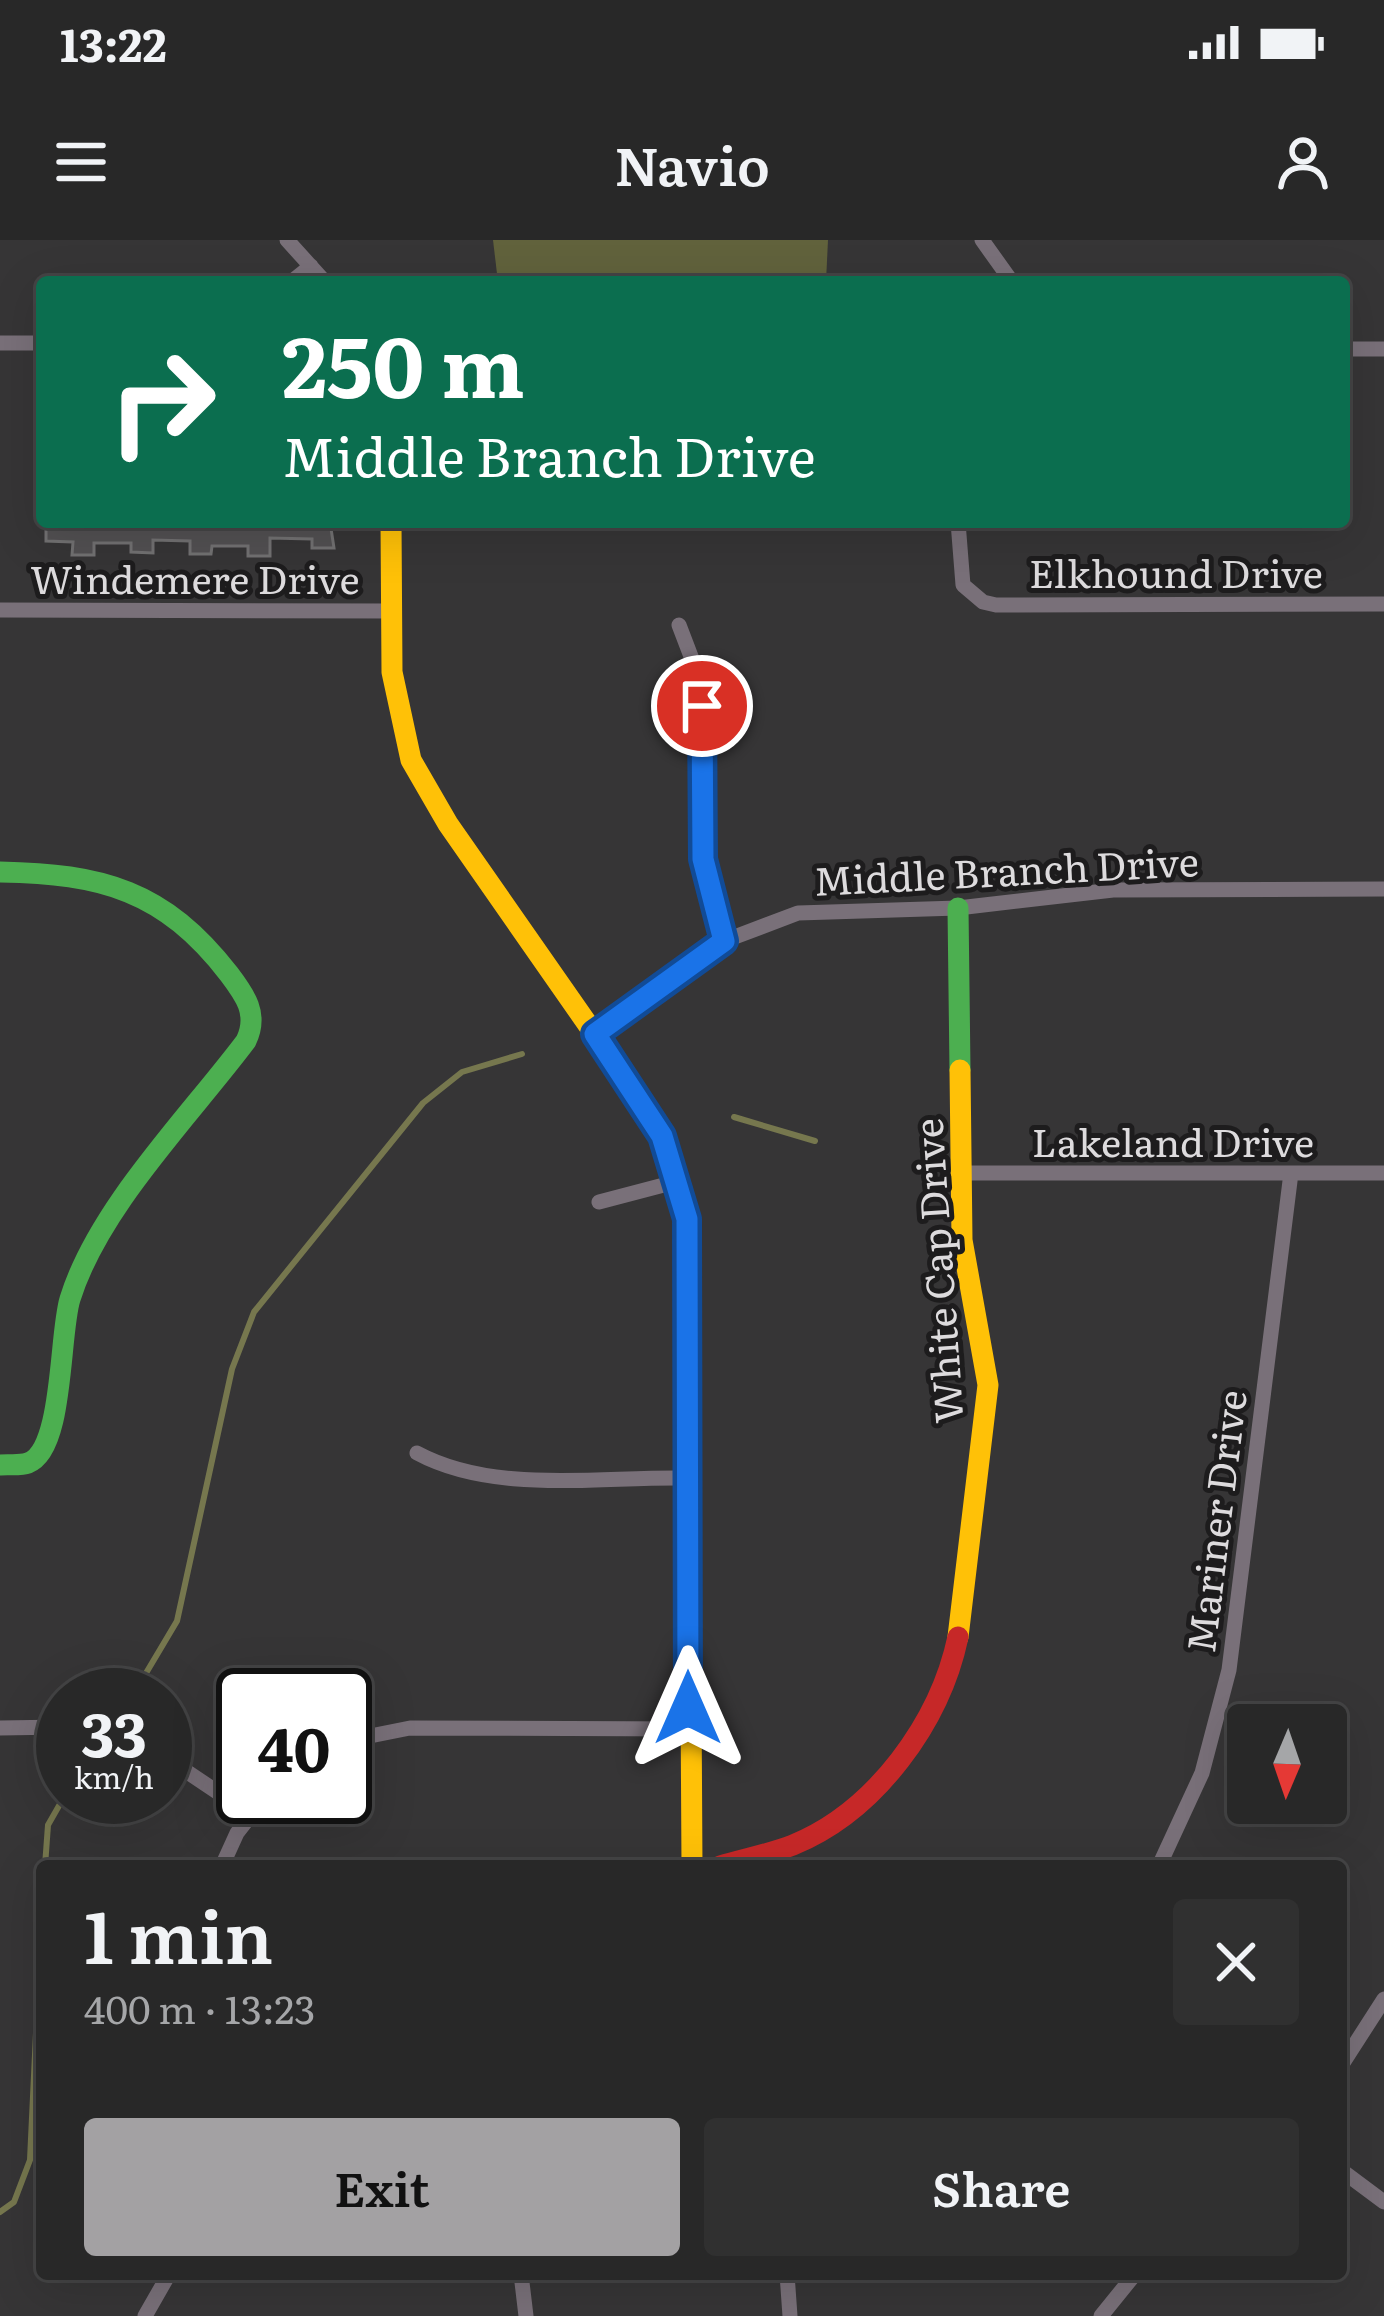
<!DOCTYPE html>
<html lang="en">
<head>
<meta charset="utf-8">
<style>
	body { margin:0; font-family:Literata,serif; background:#303030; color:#f1f3f6; height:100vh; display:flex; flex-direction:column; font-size:45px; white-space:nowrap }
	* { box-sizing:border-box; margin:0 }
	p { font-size:39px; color:#a5a6a8 }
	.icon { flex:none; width:66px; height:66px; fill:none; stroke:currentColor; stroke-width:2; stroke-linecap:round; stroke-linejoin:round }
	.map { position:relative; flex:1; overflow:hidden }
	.drawer { position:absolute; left:36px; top:1620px; width:1311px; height:420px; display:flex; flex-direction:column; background:#282828; border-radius:12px; box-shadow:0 12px 48px #0002,0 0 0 3px #444445 }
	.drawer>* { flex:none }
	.guide { position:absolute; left:36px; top:36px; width:1314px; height:252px; border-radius:12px; box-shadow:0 12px 48px #0002,0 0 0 3px #444445; background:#0b6e4f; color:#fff; overflow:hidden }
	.needle { width:78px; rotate:182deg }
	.controls { position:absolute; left:1227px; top:1464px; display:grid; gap:24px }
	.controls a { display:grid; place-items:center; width:120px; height:120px; border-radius:12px; background:#282828; box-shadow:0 12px 48px #0002,0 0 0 3px #444445; font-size:60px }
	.speed { position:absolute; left:36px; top:1428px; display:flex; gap:24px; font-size:60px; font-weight:700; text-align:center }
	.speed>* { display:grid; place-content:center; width:156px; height:156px; border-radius:50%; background:#282828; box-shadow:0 12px 48px #0002,0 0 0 3px #444445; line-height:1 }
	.speed small { font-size:30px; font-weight:400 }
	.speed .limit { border:6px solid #111; border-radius:18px; background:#fff; color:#111 }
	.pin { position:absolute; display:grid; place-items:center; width:102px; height:102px; color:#fff; margin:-51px; border:6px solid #fff; border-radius:50%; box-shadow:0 3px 12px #0007 }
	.me { position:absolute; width:132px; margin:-66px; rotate:0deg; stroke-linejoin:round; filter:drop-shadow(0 0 9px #0008) }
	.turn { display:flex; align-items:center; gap:42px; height:252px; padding:0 48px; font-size:54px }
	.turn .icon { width:156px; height:156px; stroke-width:2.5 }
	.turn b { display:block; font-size:84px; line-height:102px }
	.round { display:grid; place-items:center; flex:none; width:126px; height:126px; border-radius:12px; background:#303030 }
	.head { display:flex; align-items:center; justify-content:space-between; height:204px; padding:0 48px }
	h1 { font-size:72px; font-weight:600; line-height:90px }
	.cta { display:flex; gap:24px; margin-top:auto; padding:24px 48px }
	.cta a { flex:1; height:138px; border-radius:12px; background:#a3a1a3; color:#111; font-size:48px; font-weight:600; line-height:138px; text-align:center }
	.cta a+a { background:#303030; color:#f1f3f6 }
	.status { display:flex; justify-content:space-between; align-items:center; height:84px; padding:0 60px; background:#282828; direction:ltr }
	.status svg { height:33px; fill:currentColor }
	header { display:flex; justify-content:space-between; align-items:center; height:156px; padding:0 48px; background:#282828; font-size:54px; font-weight:600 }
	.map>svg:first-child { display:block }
	.forest { fill:#61623c }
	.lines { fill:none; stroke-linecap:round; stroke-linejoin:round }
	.stream { stroke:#76774e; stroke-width:6 }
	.building { fill:#525052; stroke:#727172; stroke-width:3 }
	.street { stroke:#797079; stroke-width:15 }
	.fast { stroke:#4caf50; stroke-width:21 }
	.slow { stroke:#ffc107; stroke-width:21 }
	.jam { stroke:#c62828; stroke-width:21 }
	.route-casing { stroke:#114b97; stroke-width:30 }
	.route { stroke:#1a73e8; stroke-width:21 }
	.labels { text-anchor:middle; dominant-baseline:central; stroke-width:10; stroke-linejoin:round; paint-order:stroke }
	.street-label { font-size:39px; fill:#dddbdd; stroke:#1d1c1d }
</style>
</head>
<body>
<div class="status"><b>13:22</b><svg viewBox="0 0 49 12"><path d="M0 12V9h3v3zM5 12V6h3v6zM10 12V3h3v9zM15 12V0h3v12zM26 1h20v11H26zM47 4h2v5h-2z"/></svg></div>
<header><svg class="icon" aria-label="menu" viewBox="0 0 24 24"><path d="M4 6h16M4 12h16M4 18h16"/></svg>Navio<svg class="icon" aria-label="person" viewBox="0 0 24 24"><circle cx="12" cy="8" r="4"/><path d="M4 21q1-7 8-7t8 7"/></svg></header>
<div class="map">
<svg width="1384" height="2076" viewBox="0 0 1384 2076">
	<rect width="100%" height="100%" fill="#363536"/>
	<!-- forest -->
	<path class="forest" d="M493,0h335l-2,42h-328z"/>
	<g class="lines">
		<!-- stream -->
		<path class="stream" d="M734,877l81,24
			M133,1455l44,-74 55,-252 22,-57 169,-209 39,-31 60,-18
			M45,1626l3,-41 16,-28
			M0,1972l14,-10 16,-42 12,-254"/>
	</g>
	<!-- building -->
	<path class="building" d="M46,282h284l4,26h-22v-9l-42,-1v18h-22v-10h-36l-1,8h-21v-13l-37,-1v13l-22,-1v-9h-37v12h-22l1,-13 -27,-1z"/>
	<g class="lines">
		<!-- street -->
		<path class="street" d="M287,0l38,42
			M982,0l30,42
			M291,42l20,-16
			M0,103h42
			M1344,109h40
			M958,282l5,63 20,17 13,3 388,-1
			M0,370l391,1
			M679,385l21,55 3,179 21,82
			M595,793l129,-92 74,-28 160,-5 155,-18 271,-1
			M962,933h422
			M599,962l80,-21
			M417,1213c78,42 184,23 271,25
			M0,1488l63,-1
			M345,1501l65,-13 279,1
			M165,1517l85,57
			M222,1626l15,-33 28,-36
			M1159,1626l43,-93 27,-103 62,-497
			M1341,1826l43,-67
			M1341,1930l43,32
			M521,2034l5,42
			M787,2034l3,42
			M145,2076l24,-42
			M1101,2076l34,-42"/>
		<!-- fast -->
		<path class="fast" d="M0,632c102,2 164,18 229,102 16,21 30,40 17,67 -57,76 -148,167 -176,258 -11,35 -6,151 -42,164 -8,3 -20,1 -28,2
			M958,668l2,162"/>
		<!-- slow -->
		<path class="slow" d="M391,282l1,150 19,88 37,64 205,294 21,52
			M690,1293l2,333
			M958,1397l30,-252 -26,-145 -2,-170"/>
		<!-- jam -->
		<path class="jam" d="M674,930l15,70 1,293
			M720,1626c24,-7 50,-12 73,-21 83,-34 147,-123 165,-208"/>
	</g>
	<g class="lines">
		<!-- route casing -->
		<g class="route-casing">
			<path id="route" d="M688,1468l-1,-489 -25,-83 -67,-102 129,-93 -21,-82 -1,-153"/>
		</g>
		<!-- route -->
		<use href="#route" class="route"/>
	</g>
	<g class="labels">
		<!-- street labels -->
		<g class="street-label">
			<text x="1176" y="331">Elkhound Drive</text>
			<text x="195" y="337">Windemere Drive</text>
			<text transform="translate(1006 629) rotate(-3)">Middle Branch Drive</text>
			<text x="1173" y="900">Lakeland Drive</text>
			<text transform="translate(936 1031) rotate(-94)">White Cap Drive</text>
			<text transform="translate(1214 1281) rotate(-83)">Mariner Drive</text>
		</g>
	</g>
</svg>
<div class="controls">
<a><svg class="needle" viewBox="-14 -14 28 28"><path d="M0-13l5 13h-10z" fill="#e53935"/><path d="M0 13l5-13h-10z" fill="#a5a6a8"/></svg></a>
</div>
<div class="speed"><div>33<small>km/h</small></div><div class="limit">40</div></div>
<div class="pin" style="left:702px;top:466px;background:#d93025"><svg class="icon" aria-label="arrive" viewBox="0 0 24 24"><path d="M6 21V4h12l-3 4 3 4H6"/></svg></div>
<svg class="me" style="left:688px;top:1468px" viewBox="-20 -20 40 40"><path d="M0-17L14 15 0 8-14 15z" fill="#1a73e8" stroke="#fff" stroke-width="4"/></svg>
<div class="guide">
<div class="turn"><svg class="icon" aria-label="right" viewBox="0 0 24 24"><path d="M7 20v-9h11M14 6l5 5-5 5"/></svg><div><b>250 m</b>Middle Branch Drive</div></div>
</div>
<section class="drawer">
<div class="head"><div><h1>1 min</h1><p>400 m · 13:23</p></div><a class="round"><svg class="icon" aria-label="close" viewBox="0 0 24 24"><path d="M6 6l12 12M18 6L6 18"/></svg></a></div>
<div class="cta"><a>Exit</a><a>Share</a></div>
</section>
</div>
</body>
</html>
